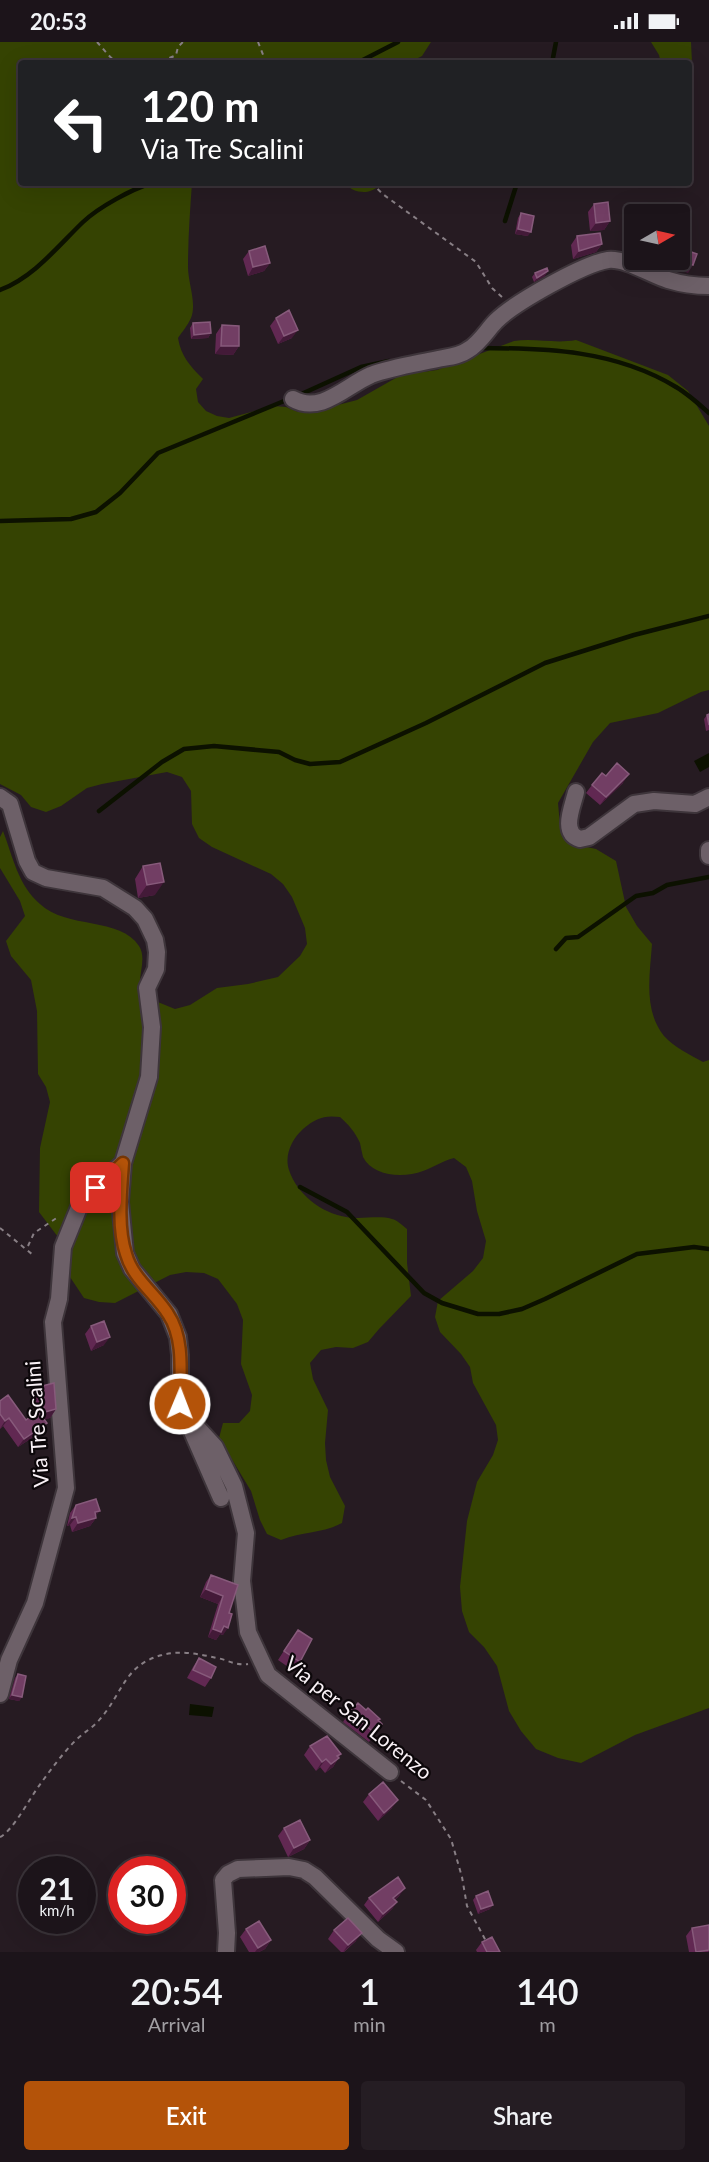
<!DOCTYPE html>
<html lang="en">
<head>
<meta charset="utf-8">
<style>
	body { margin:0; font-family:Lato,sans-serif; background:#251d23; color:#f1f3f6; height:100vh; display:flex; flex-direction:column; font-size:22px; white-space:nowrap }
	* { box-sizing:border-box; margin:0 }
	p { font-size:20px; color:#a09ea2 }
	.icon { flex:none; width:33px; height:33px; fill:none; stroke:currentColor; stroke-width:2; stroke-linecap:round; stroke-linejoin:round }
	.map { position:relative; height:1910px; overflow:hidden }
	.panel { display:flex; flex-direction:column; background:#1c141a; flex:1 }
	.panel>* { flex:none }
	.hud { position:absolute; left:18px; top:18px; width:674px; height:126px; border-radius:6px; box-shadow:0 6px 24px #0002,0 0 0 2px #3a3339; background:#202124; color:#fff; overflow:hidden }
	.needle { width:39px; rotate:81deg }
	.tools { position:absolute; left:624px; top:162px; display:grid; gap:12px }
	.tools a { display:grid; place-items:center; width:66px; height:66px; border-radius:6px; background:#1c141a; box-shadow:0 6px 24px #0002,0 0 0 2px #3a3339; font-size:30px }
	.speed { position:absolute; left:18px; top:1814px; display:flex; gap:12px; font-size:30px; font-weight:700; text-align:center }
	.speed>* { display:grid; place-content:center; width:78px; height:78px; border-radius:50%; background:#1c141a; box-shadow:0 6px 24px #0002,0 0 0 2px #3a3339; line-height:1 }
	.speed small { font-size:15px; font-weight:400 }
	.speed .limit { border:9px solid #d22; background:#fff; color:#111 }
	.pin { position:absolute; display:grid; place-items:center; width:51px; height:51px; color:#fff; margin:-26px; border-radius:12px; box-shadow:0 3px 9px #0006 }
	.me { position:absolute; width:66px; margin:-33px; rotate:1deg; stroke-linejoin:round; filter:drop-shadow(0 0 4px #0008) }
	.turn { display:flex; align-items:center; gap:21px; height:126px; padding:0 24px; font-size:27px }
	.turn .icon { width:78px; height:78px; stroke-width:2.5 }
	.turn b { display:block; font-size:42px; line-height:51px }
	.eta { display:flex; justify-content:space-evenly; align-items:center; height:102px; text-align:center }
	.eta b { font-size:36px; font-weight:600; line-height:42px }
	.cta { display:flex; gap:12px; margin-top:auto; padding:12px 24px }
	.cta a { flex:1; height:69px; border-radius:6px; background:#b45309; color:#fff; font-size:24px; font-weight:600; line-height:69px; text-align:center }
	.cta a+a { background:#251d23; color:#f1f3f6 }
	.status { display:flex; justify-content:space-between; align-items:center; height:42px; padding:0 30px; background:#1c141a; direction:ltr }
	.status svg { height:16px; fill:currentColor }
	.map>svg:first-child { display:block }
	.green { fill:#354302 }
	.water { fill:#0c1100 }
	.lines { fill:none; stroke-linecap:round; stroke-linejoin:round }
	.stream { stroke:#0c1100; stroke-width:4.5 }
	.minor-casing { stroke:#3e353b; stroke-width:20 }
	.path { stroke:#887f85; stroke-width:2; stroke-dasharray:4.5 4.5; stroke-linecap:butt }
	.minor { stroke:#6d6068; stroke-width:16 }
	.wall { fill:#612852 }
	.shaded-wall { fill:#431a38 }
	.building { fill:#723e64; stroke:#875a7b; stroke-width:1.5 }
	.route-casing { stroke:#753606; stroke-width:15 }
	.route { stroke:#b45309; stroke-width:10 }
	.labels { text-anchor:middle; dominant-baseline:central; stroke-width:4.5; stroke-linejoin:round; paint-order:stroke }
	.street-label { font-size:21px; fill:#f9f1f6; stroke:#0c070a }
</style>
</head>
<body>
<div class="status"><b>20:53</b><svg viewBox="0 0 49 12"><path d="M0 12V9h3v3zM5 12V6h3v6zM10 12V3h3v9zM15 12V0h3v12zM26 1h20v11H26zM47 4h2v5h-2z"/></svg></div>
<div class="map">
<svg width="709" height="1910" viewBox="0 0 709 1910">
	<rect width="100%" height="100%" fill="#261b22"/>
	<!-- green -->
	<path class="green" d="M0,0h431l-9,14 -14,7h-387v120h171c-2,28 -4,56 -4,84 0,16 9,36 3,51 -3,7 -9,14 -13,20 3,18 12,28 25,41l-7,10 2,13 8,9 11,5 12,2 45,-12 12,1 12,5h13l46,-12 44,-25 36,-5 77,-29c21,-3 41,3 62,-1l92,35 20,16 21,35v264l-8,2 -43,21 -48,10 -17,19 -35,61 2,22 13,19 23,5 20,12 10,46 11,19 15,18c-2,30 -9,66 12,92 10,11 26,19 39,26l6,-2v648l-74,27 -54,28 -23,-5 -22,-9 -15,-18 -12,-20 -12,-45 -13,-19 -15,-15 -7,-21 -2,-24 7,-66 10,-39 16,-27 5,-15 -2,-15 -23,-42 -3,-16 -9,-13 -21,-22 -5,-15 3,-16 35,-30 10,-13 3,-17 -9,-30 -5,-30 -6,-14 -12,-9c-12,3 -20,9 -31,13 -19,7 -50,6 -60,-14 -1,-4 -2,-9 -3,-14 -5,-11 -11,-18 -20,-26 -16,-2 -24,1 -37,12 -11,10 -19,26 -14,41 8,24 32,43 57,47 15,3 32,-2 46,2 5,1 11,7 15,10v34l4,33 -32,33 -11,13 -15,6 -17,-1 -15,3 -11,13 3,16 15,31 -3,33 1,17 4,17 15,29 -3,17c-21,11 -39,8 -61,17l-14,-6 -7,-14 -9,-29 -32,-53 4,-15h16l11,-12 2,-16 -11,-31 2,-44 -6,-16 -19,-25 -14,-6 -18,-1 -16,3 -55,28 -16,-1 -15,-4 -20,-30 -6,-31 -19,-25 1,-64 10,-46 -4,-15 -8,-13 -1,-63 -6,-31 -20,-24 -5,-15 19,-25 -5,-15 -20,-33v-31l3,-6c10,26 15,54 37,73 26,25 81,13 99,42 7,11 1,25 1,36 1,5 2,10 3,14l32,13 15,-4 27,-17 31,-4 30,-7 22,-21 7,-12 -2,-16 -13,-31 -9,-13 -12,-10 -59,-27 -13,-9 -7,-14 -1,-33 -9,-14 -15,-5 -65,12 -15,4 -26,18 -15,6 -15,-5 -10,-12 -21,-11z
		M651,0h40l1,21 -3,13 -1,-13h-27l-2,-8z
		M344,141h37c-9,13 -27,11 -37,0z"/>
	<!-- water -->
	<path class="water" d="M709,711v14l-9,5 -6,-11z
		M190,1662l24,3 -2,10 -23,-2z"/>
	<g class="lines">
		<!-- stream -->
		<path class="stream" d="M357,21l41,-21
			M552,21l4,-21
			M505,179l12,-38
			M0,248c34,-13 57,-43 83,-68 16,-15 49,-33 69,-39
			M478,306c69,0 137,2 198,39 12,7 23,17 33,26
			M297,354l64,-29 28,-6
			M0,479l71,-2 25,-7 24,-19 38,-40 131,-54
			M99,769l63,-49 22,-13 30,-3 65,6 16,8 15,4 30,-2 86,-39 119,-60 89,-28 75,-19
			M556,907l10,-11 12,-1 58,-41 17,-3 14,-8 42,-8
			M300,1145l47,25 77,81 18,10 36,11h21l23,-5 23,-10 92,-45 57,-7 15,2"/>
		<!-- minor casing -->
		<g class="minor-casing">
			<path id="minor" d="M293,357c28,16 54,-14 78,-24 22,-8 44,-11 67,-16 10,-2 22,-3 30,-9 12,-7 19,-20 28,-29 18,-18 87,-57 112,-61 18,-2 43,15 60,20 13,4 28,6 41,6
				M576,750c-3,14 -16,41 4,47l9,-2 45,-33 20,-3 41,3 14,-7
				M0,755l10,7 17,57 6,11 13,6 57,10 32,20 10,11 10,21 2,12 -1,17 -9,19 5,39 -3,50 -26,86 -3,39 5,51 7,16 37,45 9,23 2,18v49l41,94
				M709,808v6
				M193,1381l22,24 19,39 12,47 -4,48 6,51 20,43 122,97
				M0,1652l9,-34 26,-57 31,-115 -13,-166 6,-23 4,-52 19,-47 41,-37
				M226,1910l1,-19 -4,-53 5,-6 10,-5 51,-2 15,3 11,7 63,62 18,13"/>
		</g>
		<!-- path -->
		<path class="path" d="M97,0c5,5 11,14 17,18 14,7 50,2 62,-5l2,-8 5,-5
			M258,0l6,15v6
			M371,141l13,12 92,67 16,26 11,10
			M0,1186l33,27
			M28,1204l6,-13 24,-16
			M401,1739l25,19 25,39 11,38 5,29 19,35
			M0,1795c13,-6 31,-41 41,-54 11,-15 22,-30 35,-43 8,-8 18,-13 24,-21 23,-26 24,-54 62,-64 17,-5 38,-1 55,3 11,2 19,8 31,6"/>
		<!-- minor -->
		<use href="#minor" class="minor"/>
	</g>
	<!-- wall -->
	<path class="wall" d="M594,162l16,17 -6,9 -14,1 -2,-19z
		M521,171l7,23 -13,-2 3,-16z
		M577,194l25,8 -6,8 -23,7 -2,-14z
		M249,209l21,12 -6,8 -16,5 -5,-17z
		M535,231l10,3 -11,6 -2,-5z
		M276,276l16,20 -14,6 -8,-18z
		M193,281l18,10 -3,5 -17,1 -1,-11z
		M222,283l17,21 -6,9 -18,-1 1,-20z
		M709,672v16l-3,1 -2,-12 3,-4z
		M606,734l17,7 -23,22 -14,-12 6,-8z
		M143,824l12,29 -17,3 -3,-19z
		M91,1284l13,19 -13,6 -6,-17z
		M38,1345l18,22 -6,9 -6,1 -3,13 -23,15 -15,-21 -3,3v-28l26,19 11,-7 -5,-17z
		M76,1463l20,11v2l-6,8 -18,6 -2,-7 -3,1 3,-13z
		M211,1533l27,10 -9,28 -6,22 -3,-1 -4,6 -8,-3 10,-33 -18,-7 6,-15z
		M292,1596l8,24 -6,9 -16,-11z
		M199,1616l12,20 -6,9 -18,-9 6,-11z
		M18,1632l4,23 -3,4 -10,-2 6,-21z
		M349,1671l30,7 3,4 -13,18 -26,-20z
		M310,1704l31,8 -8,13 -8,6 -5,-6 -4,4 -12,-16z
		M369,1752l23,14 -14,13 -15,-19z
		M284,1786l26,12 -6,9 -16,8 -10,-21z
		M400,1853l-5,5 2,2 -5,7 -14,13 -14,-17 5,-7z
		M476,1854l14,13 -12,5 -5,-14z
		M692,1886l17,24h-20l-3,-16z
		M246,1887l25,11 -6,9 -6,3h-10l-9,-15z
		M334,1888l22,11 -12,11h-3l-13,-13z
		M482,1900l18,10h-23l-1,-2z"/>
	<!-- shaded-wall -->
	<path class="shaded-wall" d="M610,179l-6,9 -14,1 6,-8z
		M518,187l13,3 -3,4 -13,-2z
		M602,202l-6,8 -23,7 6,-8z
		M647,218h30l16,5 -5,8 -15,-6 -2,3z
		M270,221l-6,8 -16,5 5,-9z
		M548,229l-3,5 -11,6 3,-4z
		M298,288l-6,8 -14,6 6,-8z
		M211,291l-3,5 -17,1 3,-4z
		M221,304h18l-6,9 -18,-1z
		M629,732l-6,9 -23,22 6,-8z
		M164,840l-9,13 -17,3 9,-13z
		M110,1295l-6,8 -13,6 6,-9z
		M56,1367l-6,9 -11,3 6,-9z
		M9,1376l-6,8 -3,3 5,-8z
		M47,1381l-6,9 -23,15 6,-8z
		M100,1469l-6,7h2l-6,8 -18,6 6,-9 17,-11z
		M76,1475l-6,8 -3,1 5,-8z
		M206,1547l17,7 -5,8 -18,-7z
		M224,1584l4,2 -5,7 -3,-1 -4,6 -8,-3 5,-8z
		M12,1653l10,2 -3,4 -10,-2z
		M341,1712l-8,13 -8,6 12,-17z
		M326,1717l-6,8 -4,4 6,-9z
		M398,1758l-6,8 -14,13 6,-8z
		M310,1798l-6,9 -16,8 6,-9z
		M405,1846l-5,7 -12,11 5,-8z
		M397,1860l-5,7 -14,13 5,-8z
		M493,1863l-3,4 -12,5 3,-5z
		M362,1891l-6,8 -13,11 5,-7z
		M271,1898l-6,9 -6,3h-4l3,-4z"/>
	<!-- building -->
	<path class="building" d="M608,160l2,19 -14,2 -2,-19z
		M521,171l13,3 -3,16 -13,-3z
		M600,191l2,11 -23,7 -2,-15z
		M265,204l5,17 -17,4 -4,-16z
		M680,206l17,6 -4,11 -16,-5 -1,3 -7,-3h11z
		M547,226l1,3 -11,7 -2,-5z
		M289,268l9,20 -14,6 -8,-18z
		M210,280l1,11 -17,2 -1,-12z
		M222,283l17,1v20h-18z
		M709,672v11l-2,-10z
		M617,721l12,11 -23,23 -14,-12 10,-12 4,3z
		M160,821l4,19 -17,3 -4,-19z
		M104,1279l6,16 -13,5 -6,-16z
		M54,1341l2,26 -11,3 -7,-25z
		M8,1353l18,25 12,-9 9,12 -23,16 -15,-21 -4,3 -5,-7v-13z
		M96,1457l4,12 -5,1 1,6 -18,5 -2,-6 -4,1 4,-13z
		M211,1533l27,10 -9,28 3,1 -4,14 -4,-2 -3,6 -8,-3 10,-33 -17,-7z
		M298,1588l14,9 -12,23 -16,-11z
		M199,1616l17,9 -5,11 -18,-8z
		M18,1632l8,2 -4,21 -10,-2z
		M358,1661l8,7 2,-2 12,11 -2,1 4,4 -7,9 -26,-20z
		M327,1694l14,18 -4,2 2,2 -8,6 -5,-5 -4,3 -12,-16z
		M383,1740l15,18 -14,13 -15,-19z
		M300,1778l10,20 -16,8 -10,-20z
		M398,1835l7,11 -12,10 4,4 -14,12 -14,-16z
		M488,1849l5,14 -12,4 -5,-13z
		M348,1876l14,15 -14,12 -14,-15z
		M259,1879l12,19 -13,8 -12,-19z
		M709,1883v25l-13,2 -4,-24z
		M492,1895l8,15h-13l-5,-10z"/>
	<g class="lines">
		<!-- route casing -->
		<g class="route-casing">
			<path id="route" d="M96,1146l27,-25c-2,28 -6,64 3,91 7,25 29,39 42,60 17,25 12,61 12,90"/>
		</g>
		<!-- route -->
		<use href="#route" class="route"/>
	</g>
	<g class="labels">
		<!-- street labels -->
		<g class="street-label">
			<text transform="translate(36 1382) rotate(-94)">Via Tre Scalini</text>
			<text transform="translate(359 1675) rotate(39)">Via per San Lorenzo</text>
		</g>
	</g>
</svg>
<div class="tools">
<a><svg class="needle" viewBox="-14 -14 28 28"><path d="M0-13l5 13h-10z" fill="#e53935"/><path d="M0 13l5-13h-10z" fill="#a09ea2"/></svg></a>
</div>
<div class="speed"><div>21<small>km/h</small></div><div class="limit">30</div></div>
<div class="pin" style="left:96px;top:1146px;background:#d93025"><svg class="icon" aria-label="arrive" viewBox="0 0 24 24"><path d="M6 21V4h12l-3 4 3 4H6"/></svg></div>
<svg class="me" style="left:180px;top:1362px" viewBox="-20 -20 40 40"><circle r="17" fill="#b45309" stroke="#fff" stroke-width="3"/><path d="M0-11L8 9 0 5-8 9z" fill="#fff"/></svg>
<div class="hud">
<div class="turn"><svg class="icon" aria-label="left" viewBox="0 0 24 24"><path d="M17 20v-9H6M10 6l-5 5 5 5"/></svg><div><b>120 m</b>Via Tre Scalini</div></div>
</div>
</div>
<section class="panel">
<div class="eta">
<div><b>20:54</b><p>Arrival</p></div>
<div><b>1</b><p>min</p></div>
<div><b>140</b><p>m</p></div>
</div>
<div class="cta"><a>Exit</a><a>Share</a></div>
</section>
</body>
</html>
